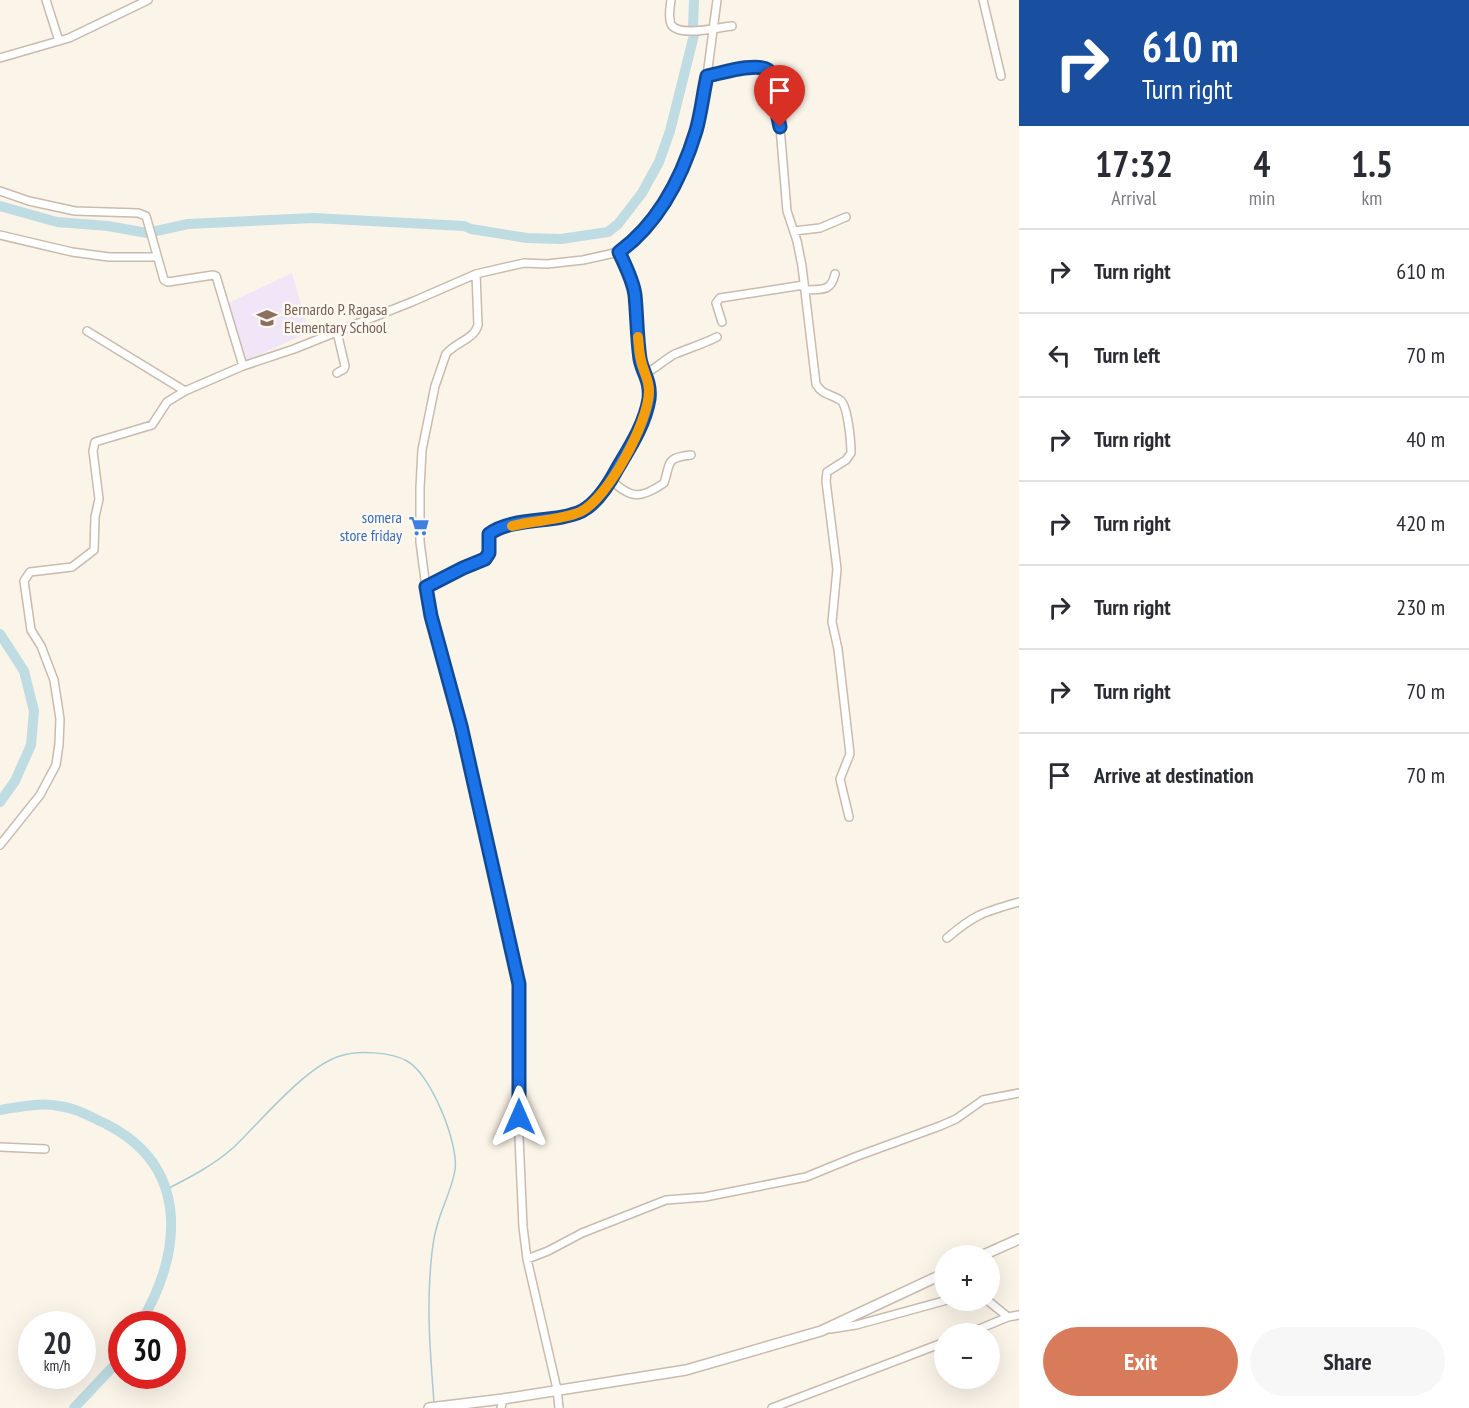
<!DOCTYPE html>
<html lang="en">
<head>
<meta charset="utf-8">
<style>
	body { margin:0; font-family:"PT Sans Narrow",sans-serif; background:#f7f7f7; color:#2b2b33; height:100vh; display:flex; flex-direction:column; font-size:22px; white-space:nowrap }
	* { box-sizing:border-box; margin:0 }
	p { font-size:20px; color:#7c7c81 }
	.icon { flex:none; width:33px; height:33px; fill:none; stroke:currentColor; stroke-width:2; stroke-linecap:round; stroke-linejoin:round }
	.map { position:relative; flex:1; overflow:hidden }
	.drawer { display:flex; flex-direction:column; background:#fff; width:450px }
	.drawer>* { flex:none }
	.top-card { background:#1a4fa0; color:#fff; overflow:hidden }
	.buttons { position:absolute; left:934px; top:1245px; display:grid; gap:12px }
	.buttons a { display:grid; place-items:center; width:66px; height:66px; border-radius:50%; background:#fff; box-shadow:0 6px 24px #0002; font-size:30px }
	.speed { position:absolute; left:18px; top:1311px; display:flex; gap:12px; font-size:30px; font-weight:700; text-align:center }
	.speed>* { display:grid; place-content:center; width:78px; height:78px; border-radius:50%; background:#fff; box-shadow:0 6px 24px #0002; line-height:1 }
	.speed small { font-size:15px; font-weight:400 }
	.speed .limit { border:9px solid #d22; background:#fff; color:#111 }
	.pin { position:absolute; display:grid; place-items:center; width:51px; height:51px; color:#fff; margin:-62px -26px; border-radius:50% 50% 50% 0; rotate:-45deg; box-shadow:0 0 6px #0007 }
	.pin .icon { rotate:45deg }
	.me { position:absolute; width:66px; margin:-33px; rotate:0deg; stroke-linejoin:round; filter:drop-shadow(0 0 4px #0008) }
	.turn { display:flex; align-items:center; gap:21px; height:126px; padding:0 24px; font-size:27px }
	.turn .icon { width:78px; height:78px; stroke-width:2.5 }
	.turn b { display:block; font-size:42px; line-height:51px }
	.eta { display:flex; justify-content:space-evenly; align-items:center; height:102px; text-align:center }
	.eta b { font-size:36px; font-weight:600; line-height:42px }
	.primary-button { display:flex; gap:12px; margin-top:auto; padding:12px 24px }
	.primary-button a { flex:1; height:69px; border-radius:36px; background:#d87b5b; color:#fff; font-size:24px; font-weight:600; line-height:69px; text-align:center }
	.primary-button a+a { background:#f7f7f7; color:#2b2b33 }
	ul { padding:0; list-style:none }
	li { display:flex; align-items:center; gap:18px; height:84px; padding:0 24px; border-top:2px solid #e1e1e2 }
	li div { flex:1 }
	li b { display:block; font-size:22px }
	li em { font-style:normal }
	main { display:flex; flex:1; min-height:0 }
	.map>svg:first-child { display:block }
	.education { fill:#f1e6f7 }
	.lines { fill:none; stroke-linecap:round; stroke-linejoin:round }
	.stream { stroke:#a7cbd3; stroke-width:1.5 }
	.river { stroke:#bfdce3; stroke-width:10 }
	.minor-casing { stroke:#c9bbad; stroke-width:10 }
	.tertiary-casing { stroke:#c9bbad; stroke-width:12 }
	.minor { stroke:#fff; stroke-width:7 }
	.tertiary { stroke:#fff; stroke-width:9 }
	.route-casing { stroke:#114b97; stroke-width:15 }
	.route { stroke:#1a73e8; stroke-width:10 }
	.slow { stroke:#f59e0b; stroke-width:10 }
	.labels { text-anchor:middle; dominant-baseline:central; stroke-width:5; stroke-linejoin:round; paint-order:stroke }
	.education-label { font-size:16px; fill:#785e54; stroke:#fdf8f0; text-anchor:start }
	.shop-label { font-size:16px; fill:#366cbe; stroke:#fdf8f0; text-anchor:end }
</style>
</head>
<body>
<main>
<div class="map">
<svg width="1019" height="1408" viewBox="0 0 1019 1408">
	<rect width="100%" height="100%" fill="#fbf4e9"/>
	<!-- education -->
	<path class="education" d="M292,273l17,59 -66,30 -19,-57z"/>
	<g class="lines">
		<!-- stream -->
		<path class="stream" d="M165,1190c24,-12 49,-25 69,-43 26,-25 72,-81 106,-91 18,-6 51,-4 67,5 24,13 52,83 48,109 -3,19 -13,37 -18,56 -5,16 -6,33 -7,50 -3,42 1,85 4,127"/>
		<!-- river -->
		<path class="river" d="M693,27l1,-27
			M0,206l57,16 51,4 39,7 41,-9 126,-6 150,8 7,3 56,9 34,1 47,-7 10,-8 24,-31 17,-31 11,-31 24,-96
			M0,634l24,37 10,40 -3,34 -16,36 -15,21
			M0,1110c19,-3 40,-8 59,-4 17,2 32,11 47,18 85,43 76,129 34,200
			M74,1408l48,-51"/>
		<!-- minor casing -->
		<g class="minor-casing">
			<path id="minor" d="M46,0l13,41
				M671,0c-1,7 -3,17 0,24 7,14 48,3 61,2
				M983,0l18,76
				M0,58l69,-20 79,-38
				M707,76l53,-10 8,4 12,57 7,84 10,30 5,25 14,118c6,11 15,10 24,16 8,5 11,43 11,53l-5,7 -19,12 -1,9 11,88 -5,53 6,27 12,105 -10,25 9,38
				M0,191l29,10 46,10 63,2 8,3 18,64 4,2 45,-7 3,1 27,90
				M794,231l26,-3 26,-11
				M0,235l72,17 37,5h48
				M619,252l16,42 6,66 7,19 1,10 -2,18 -9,26 -27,47c20,19 30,19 53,3 7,-22 2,-25 27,-28
				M476,274l2,51c-4,15 -23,17 -32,29l-11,32 -13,64 -2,38v54l7,53 34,131 58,258v153l4,90 4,32 30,130 2,19
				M805,290c17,-1 26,2 30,-16
				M722,322l-6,-19 4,-5 84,-13
				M87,331l98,60
				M337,332l8,34 -1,3 -7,4
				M646,373c11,-5 19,-14 29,-19 14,-6 28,-10 42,-17
				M426,587l37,-19 22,-9 4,-6v-19l5,-3 87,-20 13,-9 17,-22
				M0,845l40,-50 16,-30 3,-21 1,-25 -6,-39 -13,-34 -10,-16 -7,-49 6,-9 42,-5 22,-17 1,-33 4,-18 -6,-48 2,-9 57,-17 15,-23 18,-11 58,-25 51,-17 120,-48 62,-27 48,-11 23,1 36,-4 36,-8 14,-10 16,-17 18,-24 29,-70 11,-55 10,-76
				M947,938c28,-24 37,-26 72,-36
				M0,1147l45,2
				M527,1259l21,-8 34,-18 84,-33 39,-3 101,-20 49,-20 85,-31 16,-7 27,-19 36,-7
				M987,1300l21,17
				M830,1329l26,-4 91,-25
				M967,1334l41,-17 11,-2
				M501,1408l2,-9
				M772,1408l173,-66"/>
		</g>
		<!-- tertiary casing -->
		<g class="tertiary-casing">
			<path id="tertiary" d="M981,1256l38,-17
				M429,1408l74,-9 183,-29 135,-39 124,-58"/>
		</g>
		<!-- minor -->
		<use href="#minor" class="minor"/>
		<!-- tertiary -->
		<use href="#tertiary" class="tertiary"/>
	</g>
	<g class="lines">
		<!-- route casing -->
		<g class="route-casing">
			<path id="route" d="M519,1117v-133l-58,-258 -30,-110 -5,-29 37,-19 22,-9 4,-6v-19c25,-18 65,-10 93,-23 15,-8 27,-27 35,-42 13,-22 28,-45 32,-70 2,-18 -6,-25 -9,-40 -3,-21 -3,-43 -5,-64 -2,-15 -10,-30 -16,-43 40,-29 63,-75 77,-121 5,-17 7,-37 11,-55 15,-3 49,-14 61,-6l12,57"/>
		</g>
		<!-- route -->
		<use href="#route" class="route"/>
		<!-- slow -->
		<path class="slow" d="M512,526c22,-6 47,-5 68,-14 28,-13 69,-91 69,-121 0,-12 -6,-20 -8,-31 -2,-7 -2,-15 -3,-23"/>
	</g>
	<!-- icons -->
	<defs>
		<g id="school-bare" transform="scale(1.62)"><path d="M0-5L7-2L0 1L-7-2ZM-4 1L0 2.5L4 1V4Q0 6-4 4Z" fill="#8d6e63" stroke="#fdf8f0" stroke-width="2.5" paint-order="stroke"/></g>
		<g id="supermarket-bare" transform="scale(1.62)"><path d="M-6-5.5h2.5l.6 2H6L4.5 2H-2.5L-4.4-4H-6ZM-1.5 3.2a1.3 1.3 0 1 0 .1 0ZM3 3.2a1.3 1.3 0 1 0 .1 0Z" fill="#3f7fe0" stroke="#fdf8f0" stroke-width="2.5" paint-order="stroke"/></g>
	</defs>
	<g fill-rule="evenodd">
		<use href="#school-bare" x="267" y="318"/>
		<use href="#supermarket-bare" x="419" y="526"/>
	</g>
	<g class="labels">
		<!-- education labels -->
		<g class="education-label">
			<text x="284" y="309">Bernardo P. Ragasa<tspan x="284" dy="18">Elementary School</tspan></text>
		</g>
		<!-- shop labels -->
		<g class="shop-label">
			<text x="402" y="517">somera<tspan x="402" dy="18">store friday</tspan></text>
		</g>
	</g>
</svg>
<div class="buttons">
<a>+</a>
<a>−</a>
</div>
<div class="speed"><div>20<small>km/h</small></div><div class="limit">30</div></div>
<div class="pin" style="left:780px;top:127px;background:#d93025"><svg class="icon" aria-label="arrive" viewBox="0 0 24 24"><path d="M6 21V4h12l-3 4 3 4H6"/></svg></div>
<svg class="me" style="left:519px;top:1117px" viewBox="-20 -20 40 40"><path d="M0-17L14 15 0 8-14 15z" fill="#1a73e8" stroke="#fff" stroke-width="4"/></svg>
</div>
<section class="drawer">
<div class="top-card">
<div class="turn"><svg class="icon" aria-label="right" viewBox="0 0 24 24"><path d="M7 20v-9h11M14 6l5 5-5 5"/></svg><div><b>610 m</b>Turn right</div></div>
</div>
<div class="eta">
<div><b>17:32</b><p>Arrival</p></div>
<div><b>4</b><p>min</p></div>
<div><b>1.5</b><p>km</p></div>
</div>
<ul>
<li><svg class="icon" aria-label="right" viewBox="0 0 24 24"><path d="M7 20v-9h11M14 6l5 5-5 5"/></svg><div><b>Turn right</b></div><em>610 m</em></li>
<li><svg class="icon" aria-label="left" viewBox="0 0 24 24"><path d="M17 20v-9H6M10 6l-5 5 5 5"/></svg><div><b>Turn left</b></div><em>70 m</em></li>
<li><svg class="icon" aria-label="right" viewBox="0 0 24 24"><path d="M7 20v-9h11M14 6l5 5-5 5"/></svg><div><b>Turn right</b></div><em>40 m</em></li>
<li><svg class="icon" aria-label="right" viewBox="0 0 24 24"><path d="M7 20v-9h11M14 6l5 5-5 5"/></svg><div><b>Turn right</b></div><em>420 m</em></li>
<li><svg class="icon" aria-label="right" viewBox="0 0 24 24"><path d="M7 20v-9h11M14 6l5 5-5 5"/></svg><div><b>Turn right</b></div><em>230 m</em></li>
<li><svg class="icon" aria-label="right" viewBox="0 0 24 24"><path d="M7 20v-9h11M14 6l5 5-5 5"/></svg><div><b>Turn right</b></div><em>70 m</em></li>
<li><svg class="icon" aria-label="arrive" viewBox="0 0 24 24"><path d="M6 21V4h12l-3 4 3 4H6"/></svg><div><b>Arrive at destination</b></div><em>70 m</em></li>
</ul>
<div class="primary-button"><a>Exit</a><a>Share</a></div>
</section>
</main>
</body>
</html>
